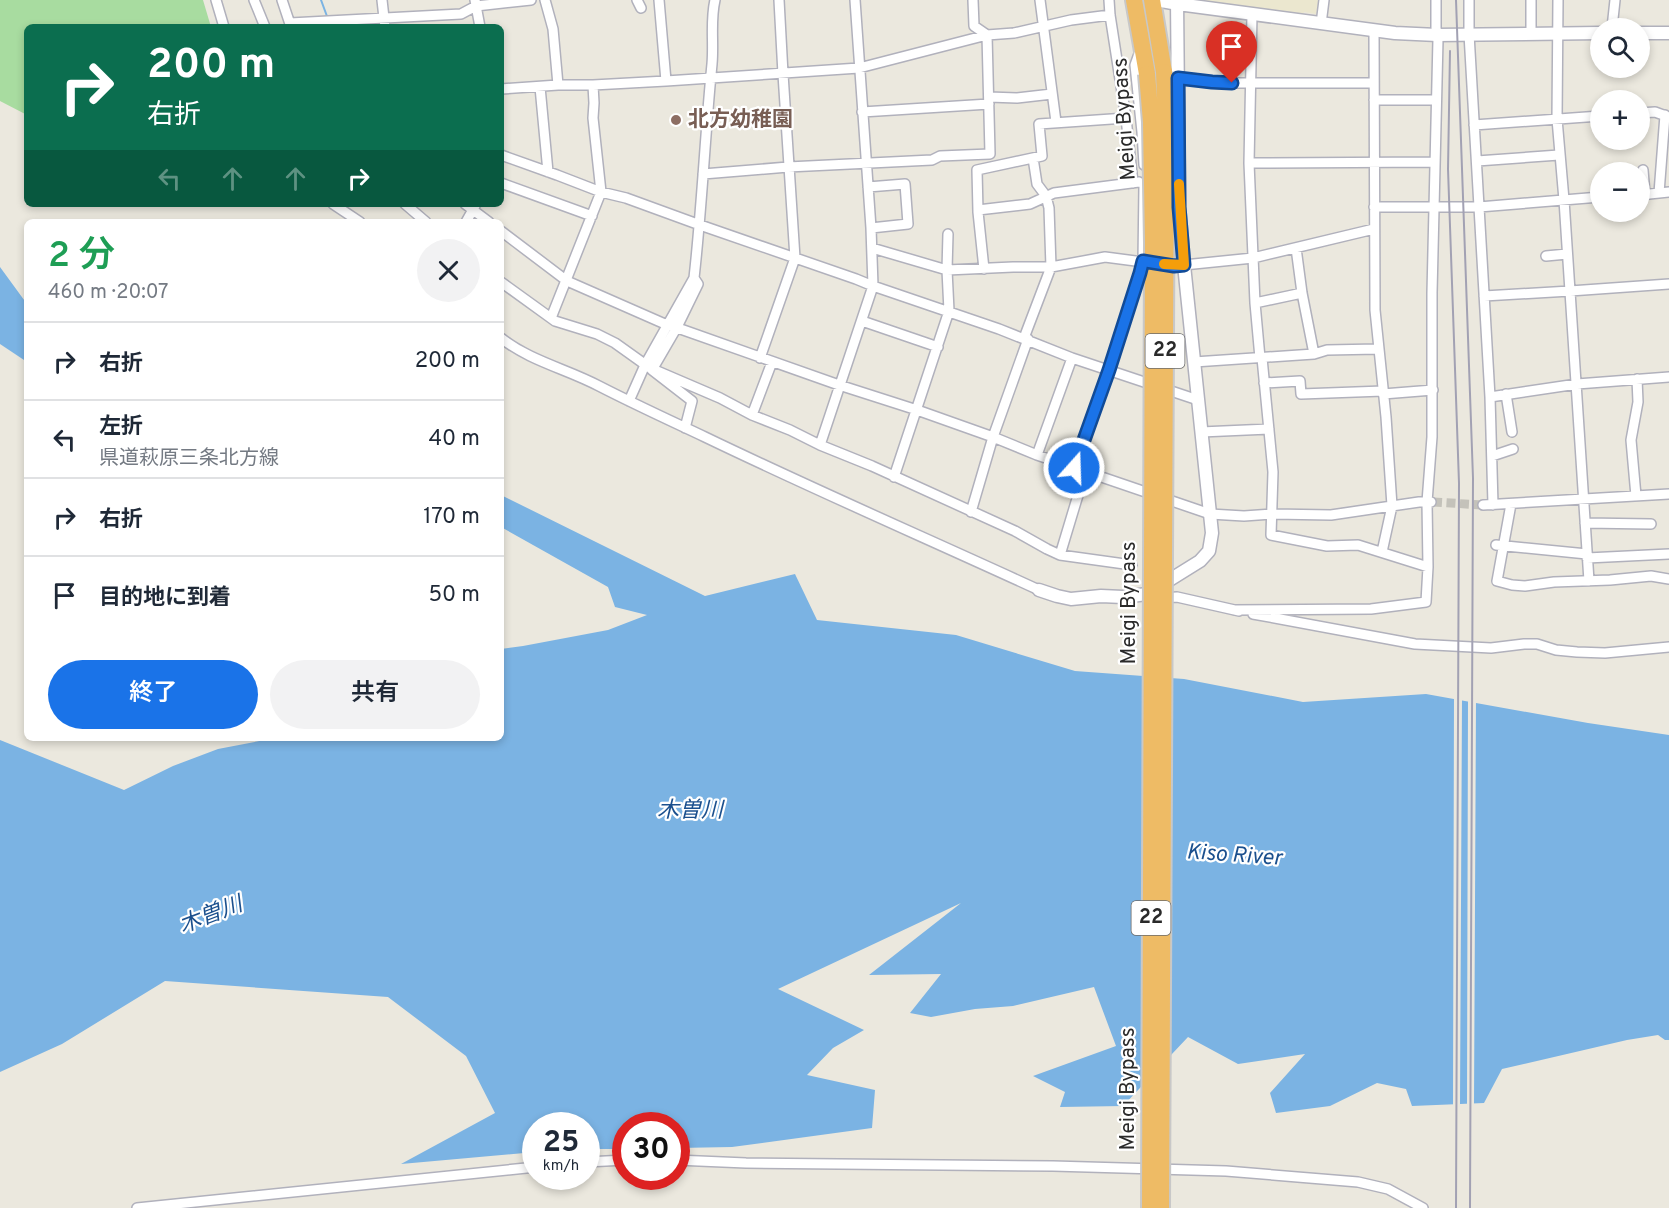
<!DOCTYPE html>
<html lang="ja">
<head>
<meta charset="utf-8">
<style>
	body { margin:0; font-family:Overpass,"Noto Sans JP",sans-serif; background:#f2f2f3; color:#1f2937; height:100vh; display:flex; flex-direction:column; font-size:22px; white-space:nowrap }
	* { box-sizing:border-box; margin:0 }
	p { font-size:20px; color:#747a83 }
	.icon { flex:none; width:33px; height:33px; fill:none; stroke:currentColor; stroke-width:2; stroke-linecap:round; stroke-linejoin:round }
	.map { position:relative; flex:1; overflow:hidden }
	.sheet { position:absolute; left:24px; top:219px; width:480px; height:522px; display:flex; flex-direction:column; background:#fff; border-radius:9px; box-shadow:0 3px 9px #0003 }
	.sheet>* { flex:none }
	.guide { position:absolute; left:24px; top:24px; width:480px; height:183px; border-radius:9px; box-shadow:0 3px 9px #0003; background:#0b6e4f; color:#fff; overflow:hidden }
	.buttons { position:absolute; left:1590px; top:18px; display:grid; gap:12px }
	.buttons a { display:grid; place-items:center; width:60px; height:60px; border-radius:50%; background:#fff; box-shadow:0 3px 9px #0003; font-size:30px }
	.speed { position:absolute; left:522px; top:1112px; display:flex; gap:12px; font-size:30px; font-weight:700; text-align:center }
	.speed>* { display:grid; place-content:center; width:78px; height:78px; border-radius:50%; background:#fff; box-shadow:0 3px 9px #0003; line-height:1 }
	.speed small { font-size:15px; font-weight:400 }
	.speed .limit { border:9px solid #d22; background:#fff; color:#111 }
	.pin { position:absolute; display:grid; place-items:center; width:51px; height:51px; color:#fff; margin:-62px -26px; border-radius:50% 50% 50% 0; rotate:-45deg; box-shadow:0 0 6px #0007 }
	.pin .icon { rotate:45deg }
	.me { position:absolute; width:66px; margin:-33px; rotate:20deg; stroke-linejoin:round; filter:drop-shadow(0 0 4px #0008) }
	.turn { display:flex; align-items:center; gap:21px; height:126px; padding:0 24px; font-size:27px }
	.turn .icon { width:78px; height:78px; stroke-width:2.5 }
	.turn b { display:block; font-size:42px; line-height:51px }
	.lanes { display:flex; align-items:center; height:57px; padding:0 24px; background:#0003; justify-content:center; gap:30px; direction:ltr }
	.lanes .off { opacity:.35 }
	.round { display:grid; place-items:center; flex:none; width:63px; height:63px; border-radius:32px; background:#f2f2f3 }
	.head { display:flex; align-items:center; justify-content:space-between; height:102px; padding:0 24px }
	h1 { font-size:36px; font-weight:600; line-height:45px; color:#1e9e55 }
	.action { display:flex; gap:12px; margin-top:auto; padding:12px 24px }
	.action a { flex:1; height:69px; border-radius:36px; background:#1a73e8; color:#fff; font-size:24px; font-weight:600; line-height:69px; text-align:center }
	.action a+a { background:#f2f2f3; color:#1f2937 }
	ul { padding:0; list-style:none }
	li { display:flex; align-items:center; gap:18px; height:78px; padding:0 24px; border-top:2px solid #e0e1e3 }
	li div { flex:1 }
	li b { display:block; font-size:22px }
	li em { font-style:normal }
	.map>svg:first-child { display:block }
	.education { fill:#ebe7cf }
	.green { fill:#a8dca0 }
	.water { fill:#7bb3e3 }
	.pier { fill:#ebe8de }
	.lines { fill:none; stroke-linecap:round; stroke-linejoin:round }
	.stream { stroke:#7bb3e3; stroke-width:2 }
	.street-tunnel { stroke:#c4c2ba; stroke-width:9; stroke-dasharray:9 4.5; stroke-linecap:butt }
	.street-casing { stroke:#b1b1bc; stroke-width:12 }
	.secondary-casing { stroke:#b1b1bc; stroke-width:15 }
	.highway-casing { stroke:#c8c8c8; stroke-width:20 }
	.street { stroke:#fff; stroke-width:9 }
	.secondary { stroke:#fff; stroke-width:12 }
	.highway { stroke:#eebb65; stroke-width:16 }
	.rail { stroke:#a2a1b3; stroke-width:2 }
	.highway-bridge-casing { stroke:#c8c8c8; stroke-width:20; stroke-linecap:butt }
	.highway-bridge { stroke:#eebb65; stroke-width:16 }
	.route-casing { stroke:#114b97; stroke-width:15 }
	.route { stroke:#1a73e8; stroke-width:10 }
	.slow { stroke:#f59e0b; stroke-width:10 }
	.education-dot { fill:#8d6e63; stroke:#fff; stroke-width:2 }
	.labels { text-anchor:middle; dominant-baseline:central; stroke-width:4.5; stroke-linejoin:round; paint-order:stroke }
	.shield { fill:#fff; stroke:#6a6a6a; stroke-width:1.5 }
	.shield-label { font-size:20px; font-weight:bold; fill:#2a2a2a }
	.street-label { font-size:21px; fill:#2a2a2a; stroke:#fff }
	.education-label { font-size:21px; font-weight:bold; fill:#785e54; stroke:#fff; text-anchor:start }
	.water-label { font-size:22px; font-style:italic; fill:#1b508e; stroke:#fff }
</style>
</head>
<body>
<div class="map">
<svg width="1669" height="1208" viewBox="0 0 1669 1208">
	<rect width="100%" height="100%" fill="#ebe8de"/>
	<!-- education -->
	<path class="education" d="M1194,0h127l-3,1 -2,13 -12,-2 -1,3z"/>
	<!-- green -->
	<path class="green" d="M0,0h203l8,27h-184v88l-27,-14z"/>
	<!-- water -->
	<path class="water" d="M0,267l27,37v58l-27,-18z
		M501,495l204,101 90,-22 22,46 139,15 119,36 109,8 119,23 123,-8 162,29 81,12v305h-4l-7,-5 -31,5 -125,29 -18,34 -72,3 -6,-17 -29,-6 -47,23 -54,7 -6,-20 35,-39 -67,10 -50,-27 -65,69 -63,1 5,-15 -32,-16 83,-30 -22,-59 -81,19 -38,3 -44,8 -21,-4 31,-39 -72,1 92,-72 -183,86 86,41 -31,18 -26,27 68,15 -3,38 -140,19 -55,1 -1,-23h-50l-1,24h-38l-1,-24h-50l-1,27 -134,12 94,-51 -29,-57 -78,-59 -223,-16 -103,63 -62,28v-332l124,50 49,-24 45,-17 57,-11h226v-89l22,-3 85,-16 39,-15 -32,-8 -7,-20 -107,-60z"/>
	<!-- pier -->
	<path class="pier" d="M1454,696l8,2 -2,409h-7z
		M1468,699l8,1 -2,406h-7z"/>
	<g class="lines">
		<!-- stream -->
		<path class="stream" d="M321,0l7,19
			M330,26v1"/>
		<!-- street-tunnel -->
		<path class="street-tunnel" d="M1433,502l50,3"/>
		<!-- street casing -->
		<g class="street-casing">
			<path id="street" d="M216,0l8,27
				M254,0l11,27
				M282,0l9,27
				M382,0l3,27
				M475,0l5,27
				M545,0l8,29 5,56
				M637,0l4,8
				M659,0l7,81
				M1040,0l16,122
				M1109,0l1,15 16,103 7,65
				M1469,0v34l21,363 3,108
				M1531,0v34
				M1558,0l-1,119 7,81 25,381
				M1252,14l-3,149 6,140 5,55
				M290,23l171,-9 15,-8 55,-6
				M1321,24l3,-24
				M1612,28l3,-28
				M1374,31l1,279 11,107 6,89 -10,46
				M1140,51l-5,14 7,67 2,33
				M1178,78l34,5h162
				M540,87l8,85
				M501,89l57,-4h35l73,-4 193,-13 128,-33 27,-2 57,-13 39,-5
				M989,97l28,1 35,-4
				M1374,100h62
				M862,112l127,-8
				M1640,113l15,-1 14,5
				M1474,125l126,-9
				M501,155l56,20 44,17 25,6 74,27 156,54 17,7 126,43 73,29 126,42
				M1477,161l82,-6
				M1249,163l185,-1
				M1643,170l2,24
				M703,174l85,-7 144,-7 8,-4 50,-2 -3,-119 -13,-9 -1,-26
				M501,183l91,33
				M868,187l37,-3 3,40 -37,4
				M1659,193l6,-78
				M1640,195l29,-3
				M333,204l27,18
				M405,204l21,18
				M465,204l24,18
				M1374,207h105l121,-10
				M978,210l52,-6 24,-11 85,-11
				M466,222l9,-16
				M501,231l66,50 98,43
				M872,248l75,22 66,-3h38l54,-10 69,9 79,-8 121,-29
				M1296,248l6,45 12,61
				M1546,256l21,-2
				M984,269l-6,-57 -1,-42 65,-14 -3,-32 87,-6
				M501,282l54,39 42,13 18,9 28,20
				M1484,296l86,-5 99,-7
				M1255,303l47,-10
				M551,318l50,-126 -8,-74 1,-15 -1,-18
				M862,321l76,26
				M672,326l167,59 78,25 76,27 44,18 173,59 34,2 29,-2 58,1 88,-13h12
				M501,338c29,23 66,31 98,48 35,18 70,34 106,51 110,53 223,102 334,153
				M1024,338l27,-71 -2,-59 -3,-12 -9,-12 -4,-26
				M760,358l35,-100 -12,-184 -4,-74
				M1262,358l11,114 -2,63 56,11 31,-1 70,22
				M1194,362l120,-8 13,-4 51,-1
				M650,368l70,30 32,17 38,15 30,15 52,21 143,65 32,18 13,6 72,10
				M1264,383l36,-2 1,13 82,-3
				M1383,394l50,-4
				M1506,394l6,38
				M1490,397l87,-13 92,-7
				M629,401l16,-36 49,-87
				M752,415l20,-53
				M685,428l7,-27 -40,-31 25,-43 21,-43 -4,-6c8,-71 11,-143 18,-214 2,-22 -2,-43 3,-64
				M1201,432l68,-3
				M820,445l53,-159 -2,-58 -16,-228
				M1037,455l35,-97
				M1492,456l21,-7
				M1074,468l35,-98 31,-97 3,-12 1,-76
				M894,477l55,-166 -2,-41 1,-36
				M1636,496l-5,-56 7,-38 -1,-23
				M1511,504l-14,77 15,4 13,1 29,-4 56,-2 41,-4 18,3
				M1483,505l186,-11
				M971,512l22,-75 35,-98
				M1585,523l66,1
				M1496,545l91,9
				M1060,555l25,-83
				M1587,558l82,-4
				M1162,598l15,-1 62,14
				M1234,610l137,-1 55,-7 2,-35 -1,-65 5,-65v-144l6,-254 -2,-11v-28
				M1253,614l162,30 76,4 33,-4h13l19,6 21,2 28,1 64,-6
				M676,1160l70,3 307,3 173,5 132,11 30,7 35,19
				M586,1162l40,-2
				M137,1208l399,-41"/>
		</g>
		<!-- secondary casing -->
		<g class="secondary-casing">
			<path id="secondary" d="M1156,0l22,4 217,29 42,2 163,-2
				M1640,33h29
				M1039,590l18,6 14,3 30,-3 22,1 24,-3 53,-33 9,-10 3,-18 -28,-268 -5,-58 -2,-207"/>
		</g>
		<!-- highway casing -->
		<g class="highway-casing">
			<path id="highway" d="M1134,0l13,74
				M1152,0l12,72"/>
		</g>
		<!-- street -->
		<use href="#street" class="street"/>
		<!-- secondary -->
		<use href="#secondary" class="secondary"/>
		<!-- highway -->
		<use href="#highway" class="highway"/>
		<!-- rail -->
		<path class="rail" d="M1456,0l17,478 -3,730
			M1450,51l-2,118 11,314 -3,725"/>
		<!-- highway-bridge casing -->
		<g class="highway-bridge-casing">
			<path id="highway-bridge" d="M1147,74l4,48 2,121 -3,965
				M1161,1208l5,-1088 -2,-48"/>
		</g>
		<!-- highway-bridge -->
		<use href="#highway-bridge" class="highway-bridge"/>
	</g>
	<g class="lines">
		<!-- route casing -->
		<g class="route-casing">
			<path id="route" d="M1074,468l35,-98 31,-97 3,-12 31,5 10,-1 -5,-58 -1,-129 34,4 20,1"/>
		</g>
		<!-- route -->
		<use href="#route" class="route"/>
		<!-- slow -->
		<path class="slow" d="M1164,264l20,1 -5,-81"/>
	</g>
	<!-- markers -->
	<circle class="education-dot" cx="676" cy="120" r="6"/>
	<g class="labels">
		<!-- shield labels -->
		<g class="shield">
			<rect x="1145.5" y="334" width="39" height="34" rx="4.5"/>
			<rect x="1131.5" y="901" width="39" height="34" rx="4.5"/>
		</g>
		<g class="shield-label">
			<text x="1165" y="351">22</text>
			<text x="1151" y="918">22</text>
		</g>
		<!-- street labels -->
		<g class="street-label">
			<text transform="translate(1125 119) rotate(-94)">Meigi Bypass</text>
			<text transform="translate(1129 603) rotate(-90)">Meigi Bypass</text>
			<text transform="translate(1128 1089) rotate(-90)">Meigi Bypass</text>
		</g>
		<!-- education labels -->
		<g class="education-label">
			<text x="688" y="120">北方幼稚園</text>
		</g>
		<!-- water labels -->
		<g class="water-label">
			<text x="690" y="811">木曽川</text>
			<text transform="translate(1234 856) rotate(4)">Kiso River</text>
			<text transform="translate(211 916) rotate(-21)">木曽川</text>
		</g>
	</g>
</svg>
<div class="buttons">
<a><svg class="icon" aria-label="search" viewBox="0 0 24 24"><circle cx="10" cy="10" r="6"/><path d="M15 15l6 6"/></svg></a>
<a>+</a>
<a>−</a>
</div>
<div class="speed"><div>25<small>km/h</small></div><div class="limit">30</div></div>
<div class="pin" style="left:1232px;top:83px;background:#d93025"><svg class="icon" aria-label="arrive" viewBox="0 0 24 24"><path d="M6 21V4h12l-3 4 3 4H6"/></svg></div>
<svg class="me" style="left:1074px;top:468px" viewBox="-20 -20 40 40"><circle r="17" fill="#1a73e8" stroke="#fff" stroke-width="3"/><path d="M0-11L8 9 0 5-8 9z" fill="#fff"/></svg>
<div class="guide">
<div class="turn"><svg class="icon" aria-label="right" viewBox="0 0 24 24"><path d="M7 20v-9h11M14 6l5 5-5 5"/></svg><div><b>200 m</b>右折</div></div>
<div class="lanes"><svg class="icon off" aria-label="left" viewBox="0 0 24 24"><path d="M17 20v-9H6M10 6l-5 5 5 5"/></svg><svg class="icon off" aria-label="ahead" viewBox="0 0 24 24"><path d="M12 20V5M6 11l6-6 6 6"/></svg><svg class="icon off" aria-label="ahead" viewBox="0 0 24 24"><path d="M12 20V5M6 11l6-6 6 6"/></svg><svg class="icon" aria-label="right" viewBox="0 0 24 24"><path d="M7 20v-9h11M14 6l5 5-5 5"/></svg></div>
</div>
<section class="sheet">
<div class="head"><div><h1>2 分</h1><p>460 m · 20:07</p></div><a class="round"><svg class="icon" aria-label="close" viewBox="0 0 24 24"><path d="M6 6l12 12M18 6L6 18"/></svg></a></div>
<ul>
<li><svg class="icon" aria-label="right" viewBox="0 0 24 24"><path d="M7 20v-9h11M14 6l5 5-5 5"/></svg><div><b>右折</b></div><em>200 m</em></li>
<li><svg class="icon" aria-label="left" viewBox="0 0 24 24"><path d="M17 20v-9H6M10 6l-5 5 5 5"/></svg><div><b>左折</b><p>県道萩原三条北方線</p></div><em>40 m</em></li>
<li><svg class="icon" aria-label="right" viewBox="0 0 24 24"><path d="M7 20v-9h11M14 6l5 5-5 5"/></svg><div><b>右折</b></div><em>170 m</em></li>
<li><svg class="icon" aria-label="arrive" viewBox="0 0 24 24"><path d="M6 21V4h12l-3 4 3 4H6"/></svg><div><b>目的地に到着</b></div><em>50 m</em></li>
</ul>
<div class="action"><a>終了</a><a>共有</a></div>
</section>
</div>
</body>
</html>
